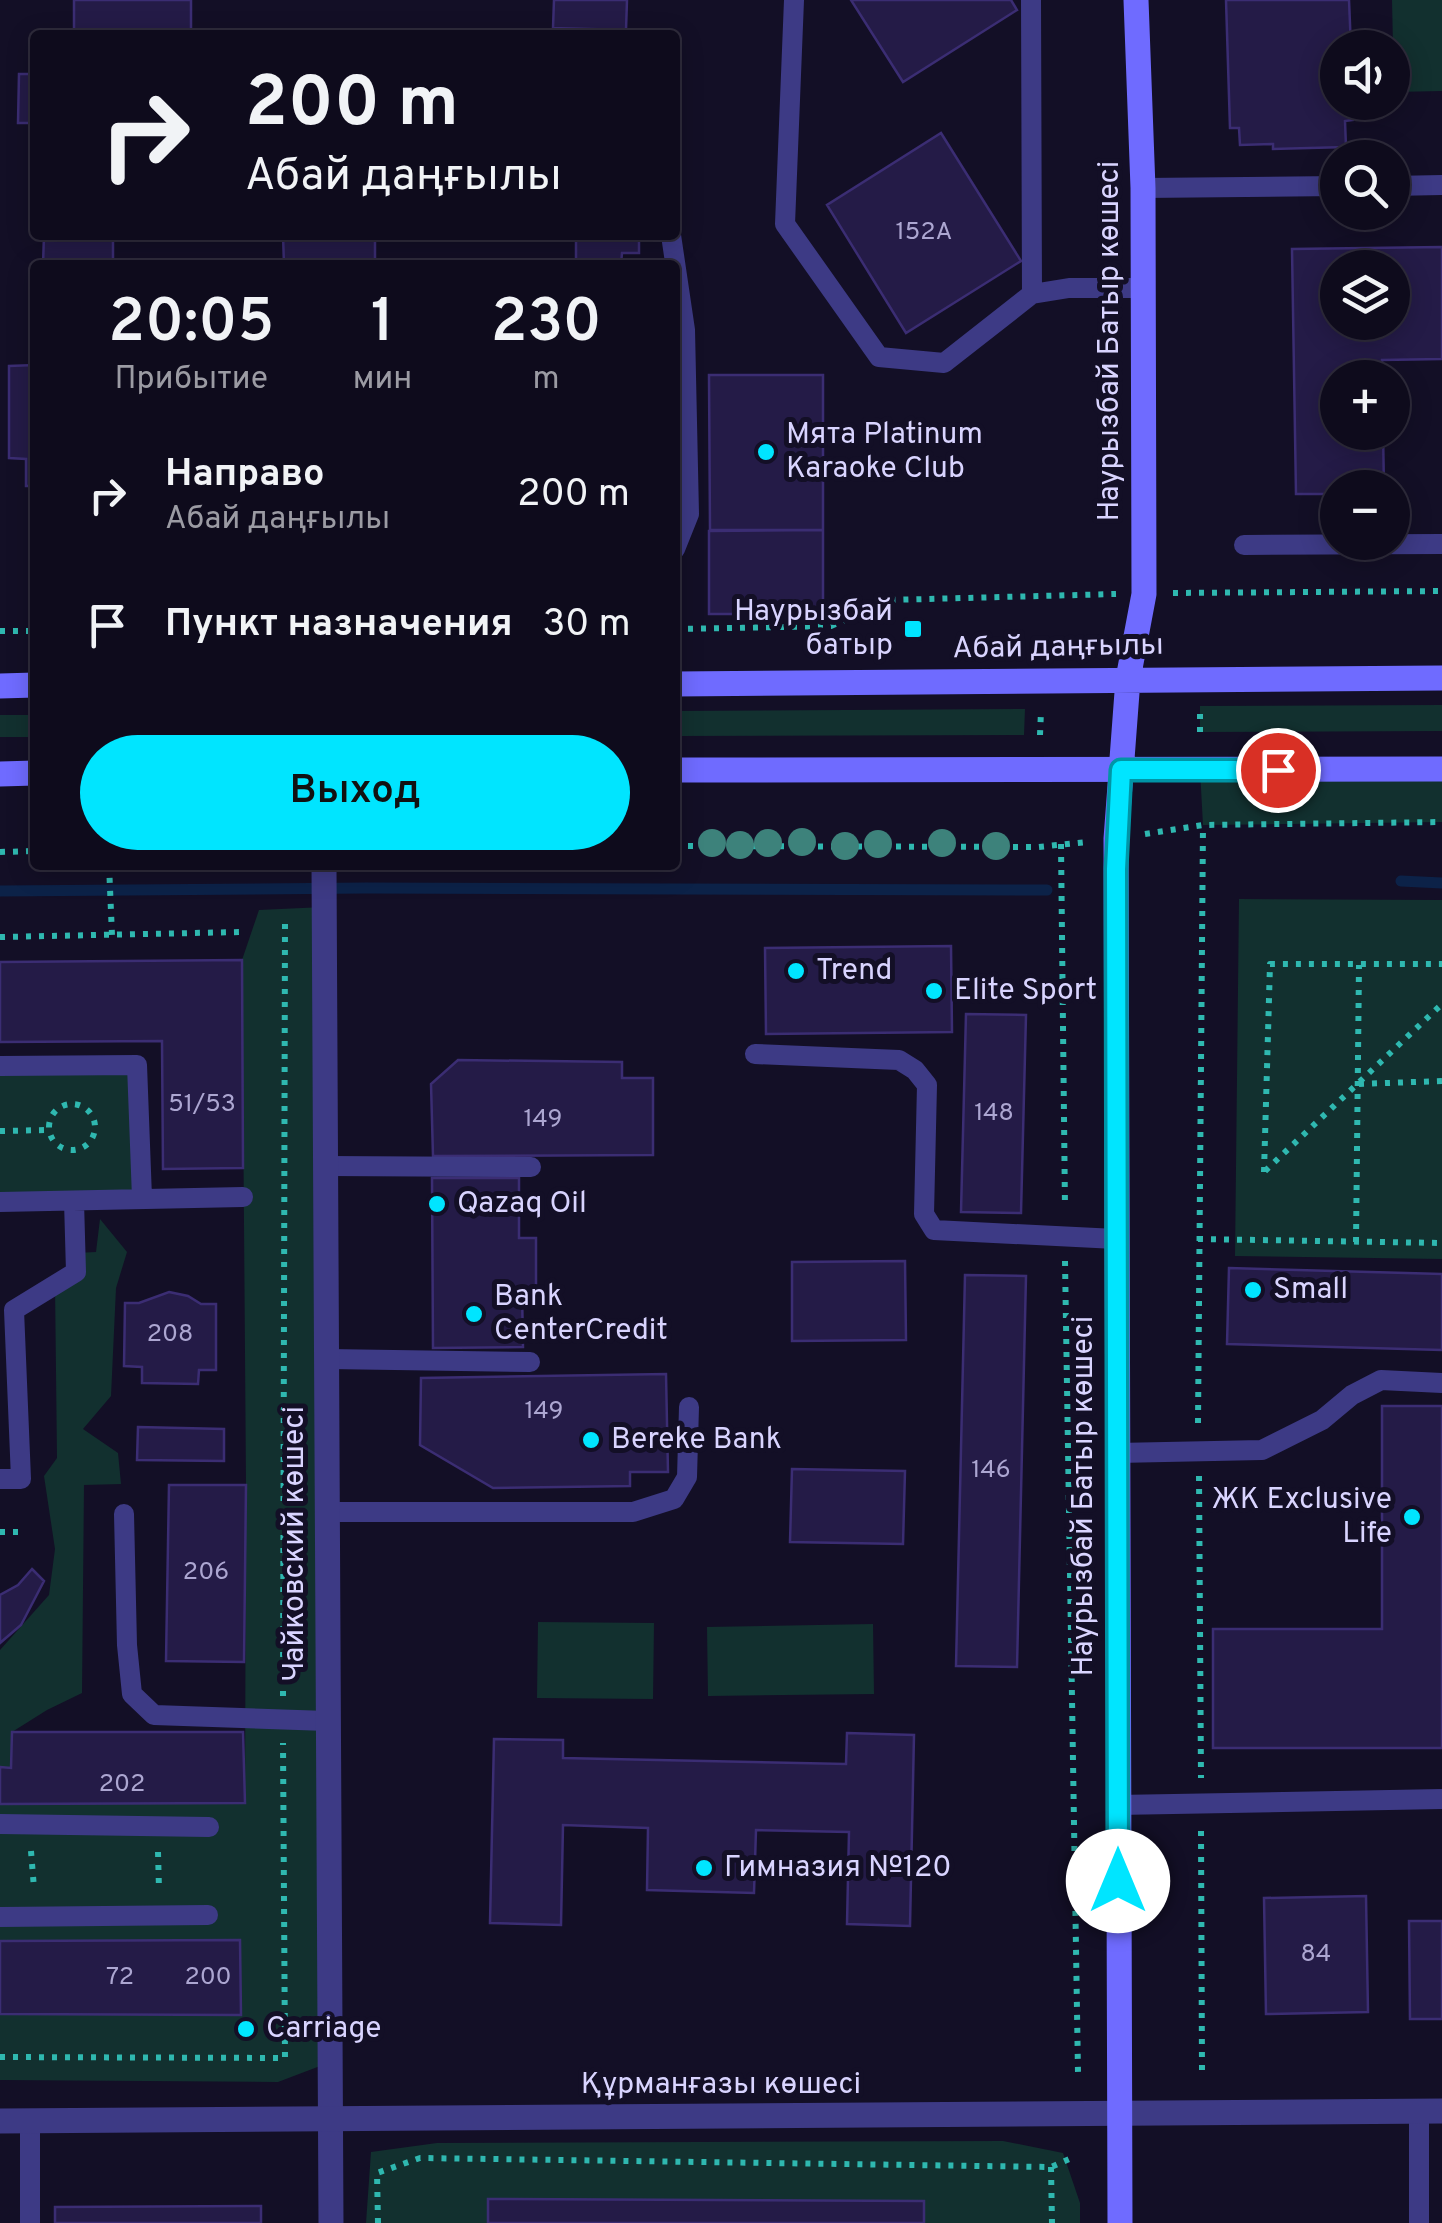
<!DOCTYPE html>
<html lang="ru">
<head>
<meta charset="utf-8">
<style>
	body { margin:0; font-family:Overpass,sans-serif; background:#1c1929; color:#f1f3f6; height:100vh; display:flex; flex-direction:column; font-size:38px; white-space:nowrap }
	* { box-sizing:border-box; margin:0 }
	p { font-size:32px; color:#9b9ba3 }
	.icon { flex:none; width:55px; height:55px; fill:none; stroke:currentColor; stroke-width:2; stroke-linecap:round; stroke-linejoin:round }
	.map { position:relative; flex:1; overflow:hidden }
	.details { position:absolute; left:30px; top:260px; width:650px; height:610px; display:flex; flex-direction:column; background:#0e0b1c; border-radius:10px; box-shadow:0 5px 25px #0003,0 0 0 2px #2e2b3b }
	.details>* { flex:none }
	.top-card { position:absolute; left:30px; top:30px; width:650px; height:210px; border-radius:10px; box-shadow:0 5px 25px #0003,0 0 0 2px #2e2b3b; background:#0e0b1c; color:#f1f3f6; overflow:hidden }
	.fabs { position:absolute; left:1320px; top:30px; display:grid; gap:20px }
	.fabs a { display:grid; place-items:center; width:90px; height:90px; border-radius:50%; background:#0e0b1c; box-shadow:0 5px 25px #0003,0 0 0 2px #2e2b3b; font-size:50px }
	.pin { position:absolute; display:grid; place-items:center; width:85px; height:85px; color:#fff; margin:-42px; border:5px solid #fff; border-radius:50%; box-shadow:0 2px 10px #0007 }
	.me { position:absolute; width:110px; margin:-55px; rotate:0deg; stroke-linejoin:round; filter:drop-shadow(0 0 8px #0008) }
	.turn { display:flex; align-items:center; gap:35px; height:210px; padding:0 50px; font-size:45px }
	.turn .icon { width:130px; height:130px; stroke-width:2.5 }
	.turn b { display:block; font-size:70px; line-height:85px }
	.eta { display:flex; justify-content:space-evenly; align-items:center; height:170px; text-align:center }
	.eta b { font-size:60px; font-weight:600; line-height:70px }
	.cta { display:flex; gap:20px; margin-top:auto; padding:20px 50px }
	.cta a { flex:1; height:115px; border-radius:60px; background:#00e5ff; color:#111; font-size:40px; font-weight:600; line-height:115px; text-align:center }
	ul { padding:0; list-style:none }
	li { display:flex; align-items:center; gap:30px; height:130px; padding:0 50px }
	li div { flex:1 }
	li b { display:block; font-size:38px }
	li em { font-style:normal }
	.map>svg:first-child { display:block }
	.green { fill:#12302f }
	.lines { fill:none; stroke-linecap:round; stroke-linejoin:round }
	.stream { stroke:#0c2248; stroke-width:11 }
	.building { fill:#241b47; stroke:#3b2d73; stroke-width:2.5; fill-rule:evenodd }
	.path { stroke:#2fb8b0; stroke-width:6; stroke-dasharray:5 8; stroke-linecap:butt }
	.service { stroke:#3d3a85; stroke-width:20 }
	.minor { stroke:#3d3a85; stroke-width:25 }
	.tertiary { stroke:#3d3a85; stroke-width:25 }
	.secondary { stroke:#6f6bff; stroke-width:25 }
	.tree { fill:#3d827b }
	.route-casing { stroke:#0095a6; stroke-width:25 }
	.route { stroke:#00e5ff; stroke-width:18 }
	.poi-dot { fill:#00e5ff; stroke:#130f26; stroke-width:4 }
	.labels { text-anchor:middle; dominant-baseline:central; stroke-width:10; stroke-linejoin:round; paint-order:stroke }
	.number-label { font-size:25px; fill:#aca6d1 }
	.street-label { font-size:30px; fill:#d9d4ff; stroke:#130f26 }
	.poi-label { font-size:30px; fill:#d9d4ff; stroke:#130f26; text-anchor:start }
</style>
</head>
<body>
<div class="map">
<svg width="1442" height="2223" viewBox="0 0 1442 2223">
	<rect width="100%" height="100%" fill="#130f26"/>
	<!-- green -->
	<path class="green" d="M1392,0h50v91l-48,1z
		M1442,705v26l-242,1v-26z
		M1025,709l-1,26 -349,1v-25z
		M0,715h35v22h-35z
		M1442,769v53l-239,3 -3,-55z
		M1239,899l203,1v359l-207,-3z
		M324,907l4,1156 -50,19 -278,-2v-66l241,1 -1,-75 -240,1v-137l245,-2 1,-317 -4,-525 17,-50z
		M137,1065l5,133 -142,4v-136z
		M100,1219l27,33 -11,36 -5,108 -28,33 35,24 3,31 -37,1 -2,208 -35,17 -35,22 -1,36 -11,-1v-117l49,-55 6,-46 -11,-73 13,-18 -2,-173 20,-32 21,-1z
		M538,1622l116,1 -1,76 -116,-1z
		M873,1624l1,70 -166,2 -1,-69z
		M1003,2141l60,12 17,50v20h-156l-1,-22 -434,-2 -1,24h-122l5,-71 66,-9z"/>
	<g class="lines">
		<!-- stream -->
		<path class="stream" d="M1401,881l41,2
			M0,891l366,-3 681,2"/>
	</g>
	<!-- building -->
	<path class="building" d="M74,0h117v35h-117z
		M554,0h73l-1,30 -73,-2z
		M851,0h160l6,10 -114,72z
		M1226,0h123l2,48h-13v54h14l1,18 -8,1 1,26 -73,2v-5l-33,1 -1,-17h-9z
		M19,74h16v49h-17z
		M941,133l80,128 -115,72 -79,-128z
		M44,235h69v30h-70z
		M283,235h92v30h-91z
		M576,235h63v18h-17l-1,12h-45z
		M1442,247v112l-60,1v18h-44v54h45l1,56h-46v6h-42l-4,-245zM1338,268h54v54h-54z
		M35,365v121h-9v-27l-17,-1v-92z
		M709,375h114v155h-113z
		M823,530v84h-114v-83z
		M951,946l1,86 -186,2 -1,-86z
		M242,960l1,208 -80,1 -1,-128 -162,1v-80z
		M966,1014l60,1 -5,198 -60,-1z
		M458,1060l164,2v16h31v77l-220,1 -2,-72z
		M432,1178h87v60h17v51h-14l1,58 -90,1z
		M905,1261l1,79 -114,1v-79z
		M1229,1268l213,6v76l-215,-6z
		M965,1275l61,1 -9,391 -61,-1z
		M169,1292l19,4 13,8h15v66h-17l-1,14 -56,-1v-16l-18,-1 1,-63h14z
		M666,1374l2,98h-38v14l-137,2 -73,-43 1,-67z
		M1382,1406h60v342h-229v-119h169z
		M138,1427l86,2v32l-87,-1z
		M792,1469l113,2 -2,73 -113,-2z
		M169,1485h77l-2,177 -78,-1z
		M32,1569l12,12 -23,44 -21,18v-48l18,-10z
		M12,1732h231l2,71 -245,1v-37l11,1z
		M847,1733l67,2 -4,191 -63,-2 2,-92 -93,-2 -2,63 -107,-3 1,-62 -85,-3 -2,100 -71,-2 4,-184 69,1v18l283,6z
		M1366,1896l2,116 -102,2 -2,-116z
		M1409,1921h33v98h-32z
		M240,1940l1,75 -241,-1v-73z
		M488,2199l436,2v22h-436z
		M261,2206v17h-206v-16z"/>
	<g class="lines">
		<!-- path -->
		<path class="path" d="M1173,593l269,-2
			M675,629l156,-3 58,-26 227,-6
			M0,631h35
			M1200,732v-24
			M1040,735l1,-24
			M1145,834l58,-9 239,-3
			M1061,844l4,364
			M675,846l363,1 50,-5
			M0,852l35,-1
			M109,865l3,70
			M0,937l242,-5
			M1359,1084l83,-3
			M49 1127a23 23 0 1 1 46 0a23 23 0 1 1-46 0Z
			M0,1131l49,-1
			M1265,1171l177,-167
			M1264,1172l6,-208h172
			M1198,1239l244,4
			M1356,1242l3,-277
			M1065,1261l13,812
			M1198,1423l5,-598
			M1199,1476l2,302
			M0,1532h18
			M283,1696l2,-774
			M1201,1831l1,240
			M31,1851l3,37
			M158,1852l1,37
			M0,2057l285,1 -2,-315
			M1051,2167l1,56
			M378,2223l-1,-50 43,-15 631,9 25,-11"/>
		<!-- service -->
		<path class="service" d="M794,0l-9,224 94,133 65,6 88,-69 37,-6h75
			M1031,0l1,294
			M1392,186l50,-1
			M1143,188l195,-2
			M671,235l14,95 4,184 -14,35
			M1244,545l198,-1
			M755,1054l144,6 16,10 12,15 -3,129 10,16 182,9
			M0,1066l137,-1 5,133
			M326,1166l205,1
			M0,1202l243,-5
			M328,1359l202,3
			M1117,1453l145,-3 60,-30 30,-25 29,-15 61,3
			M0,1479h21l-7,-169 62,-38 -2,-71
			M326,1512h307l41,-13 13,-22 2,-70
			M124,1514l3,131 5,49 22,21 173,6
			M1117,1805l325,-6
			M0,1824l209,3
			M0,1917l208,-2
			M30,2121v102
			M1419,2223v-111"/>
		<!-- minor -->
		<path class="minor" d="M324,865l7,1358"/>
		<!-- tertiary -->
		<path class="tertiary" d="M0,2121l1442,-10"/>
		<!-- secondary -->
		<path class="secondary" d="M675,684l767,-6
			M0,686l35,-1
			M675,770l767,-1
			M0,774l35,-1
			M1120,2223l-4,-1384 12,-160 16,-85 -1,-406 -7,-188"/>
	</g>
	<!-- trees -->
	<g class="tree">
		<circle cx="802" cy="842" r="14"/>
		<circle cx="712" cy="843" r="14"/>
		<circle cx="768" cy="843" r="14"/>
		<circle cx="942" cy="843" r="14"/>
		<circle cx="878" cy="844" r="14"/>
		<circle cx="740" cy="845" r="14"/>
		<circle cx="845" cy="846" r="14"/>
		<circle cx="996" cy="846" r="14"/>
	</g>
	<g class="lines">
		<!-- route casing -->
		<g class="route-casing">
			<path id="route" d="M1118,1881l-2,-1012 5,-99h157"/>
		</g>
		<!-- route -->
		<use href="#route" class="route"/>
	</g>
	<!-- markers -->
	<g class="poi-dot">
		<circle cx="766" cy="452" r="10"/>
		<rect x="903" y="619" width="20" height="20" rx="5"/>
		<circle cx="796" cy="971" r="10"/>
		<circle cx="934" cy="991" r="10"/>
		<circle cx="437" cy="1204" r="10"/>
		<circle cx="1253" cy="1290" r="10"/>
		<circle cx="474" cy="1314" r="10"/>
		<circle cx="591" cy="1440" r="10"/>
		<circle cx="1412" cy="1517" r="10"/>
		<circle cx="704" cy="1868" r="10"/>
		<circle cx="246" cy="2029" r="10"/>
	</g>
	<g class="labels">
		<!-- number labels -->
		<g class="number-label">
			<text x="924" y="233">152А</text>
			<text x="202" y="1105">51/53</text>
			<text x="994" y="1114">148</text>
			<text x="543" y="1120">149</text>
			<text x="170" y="1335">208</text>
			<text x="544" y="1412">149</text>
			<text x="991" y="1471">146</text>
			<text x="206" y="1573">206</text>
			<text x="122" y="1785">202</text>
			<text x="1316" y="1955">84</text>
			<text x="120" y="1978">72</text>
			<text x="208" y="1978">200</text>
		</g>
		<!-- street labels -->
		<g class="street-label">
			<text transform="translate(1110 341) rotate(-90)">Наурызбай Батыр көшесі</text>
			<text transform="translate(1058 648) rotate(-1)">Абай даңғылы</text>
			<text transform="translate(1084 1496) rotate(-90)">Наурызбай Батыр көшесі</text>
			<text transform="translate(295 1544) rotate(-90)">Чайковский көшесі</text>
			<text x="721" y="2085">Құрманғазы көшесі</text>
		</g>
		<!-- poi labels -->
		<g class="poi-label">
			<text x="786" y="435">Мята Platinum<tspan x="786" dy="34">Karaoke Club</tspan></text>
			<text x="893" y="612" text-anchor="end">Наурызбай<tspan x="893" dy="34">батыр</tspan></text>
			<text x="816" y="971">Trend</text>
			<text x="954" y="991">Elite Sport</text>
			<text x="457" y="1204">Qazaq Oil</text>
			<text x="1273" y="1290">Small</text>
			<text x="494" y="1297">Bank<tspan x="494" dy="34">CenterCredit</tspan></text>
			<text x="611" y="1440">Bereke Bank</text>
			<text x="1392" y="1500" text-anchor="end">ЖК Exclusive<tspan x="1392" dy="34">Life</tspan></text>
			<text x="724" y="1868">Гимназия №120</text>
			<text x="266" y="2029">Carriage</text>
		</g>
	</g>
</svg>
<div class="fabs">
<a><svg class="icon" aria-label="sound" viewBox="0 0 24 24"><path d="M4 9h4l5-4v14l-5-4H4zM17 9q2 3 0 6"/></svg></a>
<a><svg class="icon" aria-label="search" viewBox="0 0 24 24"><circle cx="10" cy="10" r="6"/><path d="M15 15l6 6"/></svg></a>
<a><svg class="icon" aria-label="layers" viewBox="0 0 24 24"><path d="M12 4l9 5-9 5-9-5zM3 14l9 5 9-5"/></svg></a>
<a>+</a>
<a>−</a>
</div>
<div class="pin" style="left:1278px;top:770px;background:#d93025"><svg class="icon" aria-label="arrive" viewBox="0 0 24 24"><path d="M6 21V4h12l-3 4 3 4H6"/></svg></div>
<svg class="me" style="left:1118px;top:1881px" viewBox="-20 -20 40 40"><circle r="19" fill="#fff"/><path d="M0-13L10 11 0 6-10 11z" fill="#00e5ff"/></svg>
<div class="top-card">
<div class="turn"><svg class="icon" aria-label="right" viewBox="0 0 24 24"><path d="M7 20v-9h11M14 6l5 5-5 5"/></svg><div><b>200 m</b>Абай даңғылы</div></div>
</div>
<section class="details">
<div class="eta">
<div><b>20:05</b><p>Прибытие</p></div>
<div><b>1</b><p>мин</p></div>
<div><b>230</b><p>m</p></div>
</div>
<ul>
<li><svg class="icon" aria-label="right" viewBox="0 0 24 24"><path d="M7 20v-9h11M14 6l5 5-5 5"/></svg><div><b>Направо</b><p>Абай даңғылы</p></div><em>200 m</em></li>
<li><svg class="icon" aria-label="arrive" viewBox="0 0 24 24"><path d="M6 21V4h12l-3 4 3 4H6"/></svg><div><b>Пункт назначения</b></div><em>30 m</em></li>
</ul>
<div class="cta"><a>Выход</a></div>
</section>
</div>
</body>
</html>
